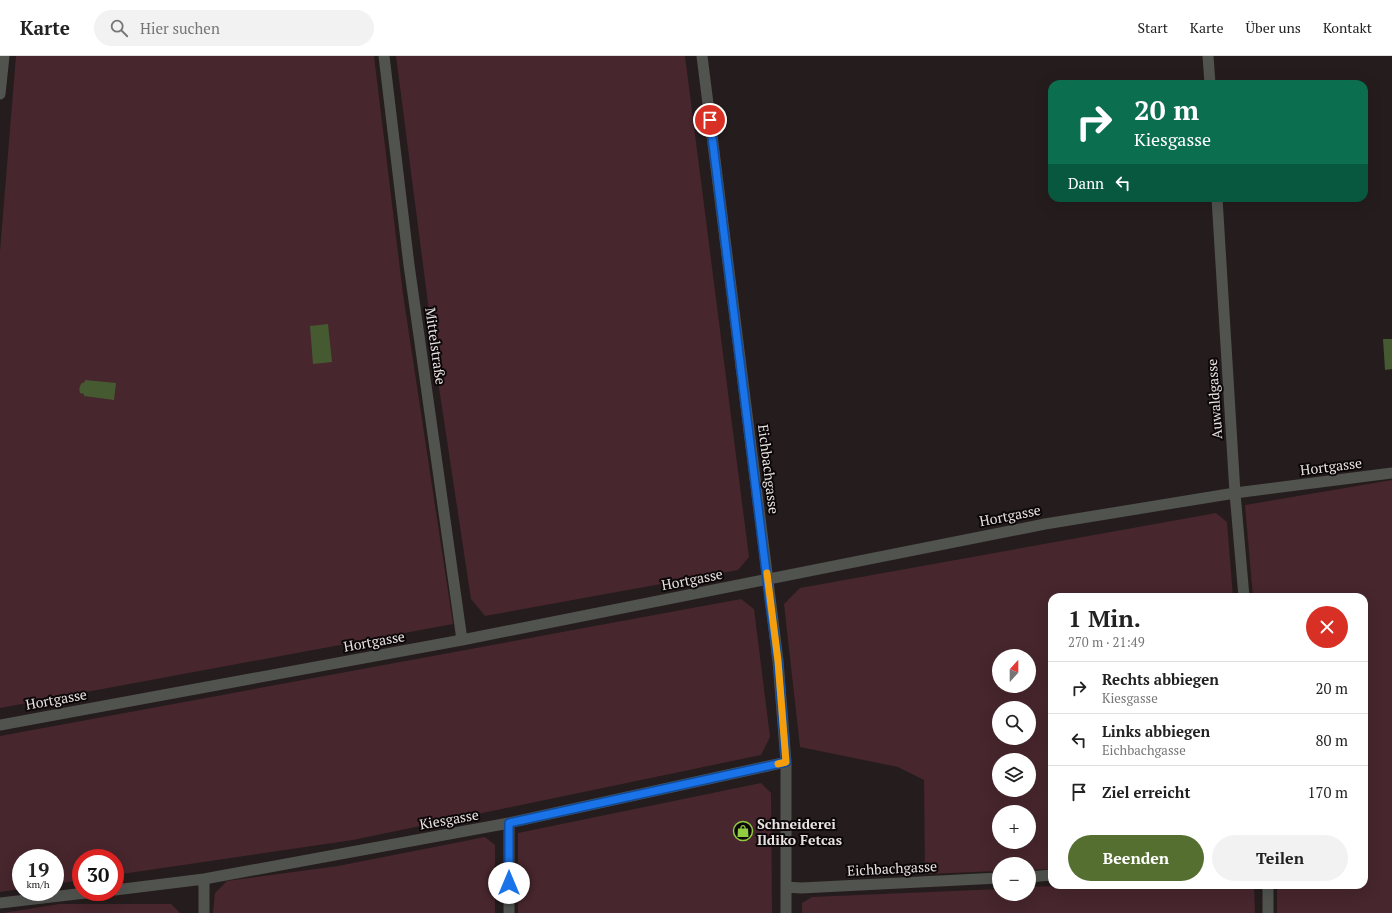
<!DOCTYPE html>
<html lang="de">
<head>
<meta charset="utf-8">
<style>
	body { margin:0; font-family:"PT Serif",serif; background:#f2f2f2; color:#222; height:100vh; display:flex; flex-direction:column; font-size:15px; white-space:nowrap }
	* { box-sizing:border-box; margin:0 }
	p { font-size:13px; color:#767676 }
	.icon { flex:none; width:22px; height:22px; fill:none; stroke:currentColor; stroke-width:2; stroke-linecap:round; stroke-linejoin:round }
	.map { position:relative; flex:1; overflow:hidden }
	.sheet { position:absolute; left:1048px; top:537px; width:320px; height:296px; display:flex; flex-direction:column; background:#fff; border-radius:12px; box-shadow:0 4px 16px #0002 }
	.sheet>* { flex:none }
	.banner { position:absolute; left:1048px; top:24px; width:320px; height:122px; border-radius:12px; box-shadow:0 4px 16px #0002; background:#0b6e4f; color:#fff; overflow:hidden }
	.needle { width:26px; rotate:21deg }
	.controls { position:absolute; left:992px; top:593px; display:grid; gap:8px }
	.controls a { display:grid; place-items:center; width:44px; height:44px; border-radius:50%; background:#fff; box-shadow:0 4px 16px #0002; font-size:20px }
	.speed { position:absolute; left:12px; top:793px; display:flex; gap:8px; font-size:20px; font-weight:700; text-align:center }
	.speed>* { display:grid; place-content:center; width:52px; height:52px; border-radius:50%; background:#fff; box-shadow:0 4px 16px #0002; line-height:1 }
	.speed small { font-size:10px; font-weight:400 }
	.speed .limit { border:6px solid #d22; background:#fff; color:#111 }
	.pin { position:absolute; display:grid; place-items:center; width:34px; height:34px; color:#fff; margin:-17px; border:2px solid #fff; border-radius:50%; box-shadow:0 1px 4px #0007 }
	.me { position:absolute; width:44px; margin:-22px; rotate:0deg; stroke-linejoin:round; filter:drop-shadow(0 0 3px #0008) }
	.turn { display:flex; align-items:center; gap:14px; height:84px; padding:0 20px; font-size:18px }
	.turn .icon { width:52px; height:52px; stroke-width:2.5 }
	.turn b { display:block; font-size:28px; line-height:34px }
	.then { display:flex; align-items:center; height:38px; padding:0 20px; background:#0003; gap:8px; font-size:15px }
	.round { display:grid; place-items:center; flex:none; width:42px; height:42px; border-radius:21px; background:#f2f2f2 }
	.summary { display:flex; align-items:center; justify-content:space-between; height:68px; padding:0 20px }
	h1 { font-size:24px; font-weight:600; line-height:30px }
	.cta { display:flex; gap:8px; margin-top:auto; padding:8px 20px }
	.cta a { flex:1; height:46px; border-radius:24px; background:#546f30; color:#fff; font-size:16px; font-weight:600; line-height:46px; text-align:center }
	.cta a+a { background:#f2f2f2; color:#222 }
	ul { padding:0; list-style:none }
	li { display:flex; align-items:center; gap:12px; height:52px; padding:0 20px; border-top:1px solid #e0e0e0 }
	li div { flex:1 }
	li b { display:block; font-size:15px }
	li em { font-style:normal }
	header { display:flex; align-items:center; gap:24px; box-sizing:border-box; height:56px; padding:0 20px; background:#fff; border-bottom:1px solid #e0e0e0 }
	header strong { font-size:19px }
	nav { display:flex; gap:22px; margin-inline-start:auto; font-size:14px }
	.search { width:280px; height:36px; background:#f2f2f2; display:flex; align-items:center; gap:10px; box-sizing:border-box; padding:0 14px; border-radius:22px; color:#767676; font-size:15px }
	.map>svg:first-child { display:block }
	.green { fill:#47262d; fill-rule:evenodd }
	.water { fill:#465a31 }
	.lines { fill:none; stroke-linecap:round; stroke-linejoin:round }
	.minor { stroke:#51534f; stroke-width:11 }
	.tertiary { stroke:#51534f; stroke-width:11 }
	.route-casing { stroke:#114b97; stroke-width:10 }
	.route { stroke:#1a73e8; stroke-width:7 }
	.slow { stroke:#f59e0b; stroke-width:7 }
	.labels { text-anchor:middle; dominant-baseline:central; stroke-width:4; stroke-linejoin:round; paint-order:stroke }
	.street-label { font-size:14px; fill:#e9e2e3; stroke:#0c0708 }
	.poi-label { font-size:14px; font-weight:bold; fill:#e9e2e3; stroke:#0c0708; text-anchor:start }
</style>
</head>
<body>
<header>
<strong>Karte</strong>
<div class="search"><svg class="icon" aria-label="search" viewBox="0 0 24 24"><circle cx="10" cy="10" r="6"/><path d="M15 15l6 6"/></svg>Hier suchen</div>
<nav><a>Start</a><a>Karte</a><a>Über uns</a><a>Kontakt</a></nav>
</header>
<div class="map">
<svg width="1392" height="857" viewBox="0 0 1392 857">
	<rect width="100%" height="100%" fill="#251c1d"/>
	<!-- green -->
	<path class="green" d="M16,0h358l29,238 50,330 -453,84v-457z
		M396,0h289l64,501 -11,13 -253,46 -14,-17 -33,-218z
		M1392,424v433h-115v-28h87v-288h-111l-8,-92z
		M1216,457l11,9 6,75h-181v272l-23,1v-6h-30v7l-74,3 -1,-94 -26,-13 -98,-20 -16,-143 16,-16zM999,600h30v30h-30zM999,652h30v30h-30zM999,704h30v30h-30zM999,756h30v30h-30z
		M741,543l13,10 16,128 -9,18 -408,85 -238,35v-17h-34v22l-26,4v-26h-34v31l-21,3v-156z
		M761,727l10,10 1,120h-254v-80z
		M485,781l10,8v68h-282l2,-20 12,-12 111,-15z
		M1083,829h171l1,28h-453v-10l10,-6 187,-8v5h30v-7z
		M59,848h112l9,9h-177z"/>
	<!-- water -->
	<path class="water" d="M328,268l4,38 -19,2 -3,-38z
		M1383,283h9v30l-7,1z
		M85,324l31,3 -2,17 -30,-4v-2l-4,-1c-1,-4 -1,-6 2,-10l3,-1z"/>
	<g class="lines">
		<!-- minor -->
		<path class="minor" d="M384,0l25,209 53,375
			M702,0l76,605 8,101v151
			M1208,0l2,28
			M1217,142l18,295 9,104
			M0,669l462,-85 583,-116 190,-31 157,-20
			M1029,821l23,-2
			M204,823v34
			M1268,829v28
			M786,831l15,1 198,-10
			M115,834l89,-11 305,-56 277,-61
			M0,847l94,-11
			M509,857v-90"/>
		<!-- tertiary -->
		<path class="tertiary" d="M0,38l4,-38"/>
	</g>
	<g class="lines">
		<!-- route casing -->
		<g class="route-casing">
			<path id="route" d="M509,827v-60l277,-61 -8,-101 -8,-57 -60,-484"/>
		</g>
		<!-- route -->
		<use href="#route" class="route"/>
		<!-- slow -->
		<path class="slow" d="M767,517l11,88 8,101 -8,2"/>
	</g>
	<!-- icons -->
	<defs>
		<g id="shop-ring" transform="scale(1)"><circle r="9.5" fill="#0c0708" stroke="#90cd41" stroke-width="1.5"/><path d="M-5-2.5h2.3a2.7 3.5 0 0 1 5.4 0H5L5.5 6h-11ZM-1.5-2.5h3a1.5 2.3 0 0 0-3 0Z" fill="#90cd41"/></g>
	</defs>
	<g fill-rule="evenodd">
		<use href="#shop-ring" x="743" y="775"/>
	</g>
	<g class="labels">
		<!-- street labels -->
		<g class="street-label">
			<text transform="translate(436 290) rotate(82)">Mittelstraße</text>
			<text transform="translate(1214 343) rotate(-94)">Auwaldgasse</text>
			<text transform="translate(1331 410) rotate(-7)">Hortgasse</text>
			<text transform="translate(769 413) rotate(83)">Eichbachgasse</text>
			<text transform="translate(1010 459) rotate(-11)">Hortgasse</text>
			<text transform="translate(692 523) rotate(-11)">Hortgasse</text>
			<text transform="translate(374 585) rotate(-10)">Hortgasse</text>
			<text transform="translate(56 643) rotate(-10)">Hortgasse</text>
			<text transform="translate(449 763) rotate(-10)">Kiesgasse</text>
			<text transform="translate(892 812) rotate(-3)">Eichbachgasse</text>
		</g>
		<!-- poi labels -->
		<g class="poi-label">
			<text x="757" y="767">Schneiderei<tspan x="757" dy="16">Ildiko Fetcas</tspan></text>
		</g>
	</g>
</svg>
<div class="controls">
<a><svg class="needle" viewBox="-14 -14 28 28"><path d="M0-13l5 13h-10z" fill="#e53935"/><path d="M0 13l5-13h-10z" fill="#767676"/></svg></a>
<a><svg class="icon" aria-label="search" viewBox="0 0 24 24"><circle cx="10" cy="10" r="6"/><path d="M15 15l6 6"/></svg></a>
<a><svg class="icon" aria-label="layers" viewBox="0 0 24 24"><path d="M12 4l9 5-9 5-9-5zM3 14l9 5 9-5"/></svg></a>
<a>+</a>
<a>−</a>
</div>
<div class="speed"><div>19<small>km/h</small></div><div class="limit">30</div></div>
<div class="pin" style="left:710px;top:64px;background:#d93025"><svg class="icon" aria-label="arrive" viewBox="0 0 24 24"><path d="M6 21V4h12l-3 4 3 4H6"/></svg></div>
<svg class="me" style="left:509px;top:827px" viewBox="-20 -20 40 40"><circle r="19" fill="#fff"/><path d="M0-13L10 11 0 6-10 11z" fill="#1a73e8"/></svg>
<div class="banner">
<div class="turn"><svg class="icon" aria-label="right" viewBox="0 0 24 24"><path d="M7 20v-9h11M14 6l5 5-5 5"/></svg><div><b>20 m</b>Kiesgasse</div></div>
<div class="then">Dann<svg class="icon" aria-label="left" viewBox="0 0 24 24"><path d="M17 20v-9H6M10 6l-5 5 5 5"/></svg></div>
</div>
<section class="sheet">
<div class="summary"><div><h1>1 Min.</h1><p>270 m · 21:49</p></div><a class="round" style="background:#d93025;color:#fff"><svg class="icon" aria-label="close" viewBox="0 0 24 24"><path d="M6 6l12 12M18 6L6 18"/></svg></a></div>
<ul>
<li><svg class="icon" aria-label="right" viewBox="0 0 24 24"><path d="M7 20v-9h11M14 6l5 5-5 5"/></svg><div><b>Rechts abbiegen</b><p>Kiesgasse</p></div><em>20 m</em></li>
<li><svg class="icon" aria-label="left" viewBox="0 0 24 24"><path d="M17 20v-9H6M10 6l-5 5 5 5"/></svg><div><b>Links abbiegen</b><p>Eichbachgasse</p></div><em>80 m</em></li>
<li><svg class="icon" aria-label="arrive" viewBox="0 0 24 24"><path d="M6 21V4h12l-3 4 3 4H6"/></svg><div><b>Ziel erreicht</b></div><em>170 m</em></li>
</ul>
<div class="cta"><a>Beenden</a><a>Teilen</a></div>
</section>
</div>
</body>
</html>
